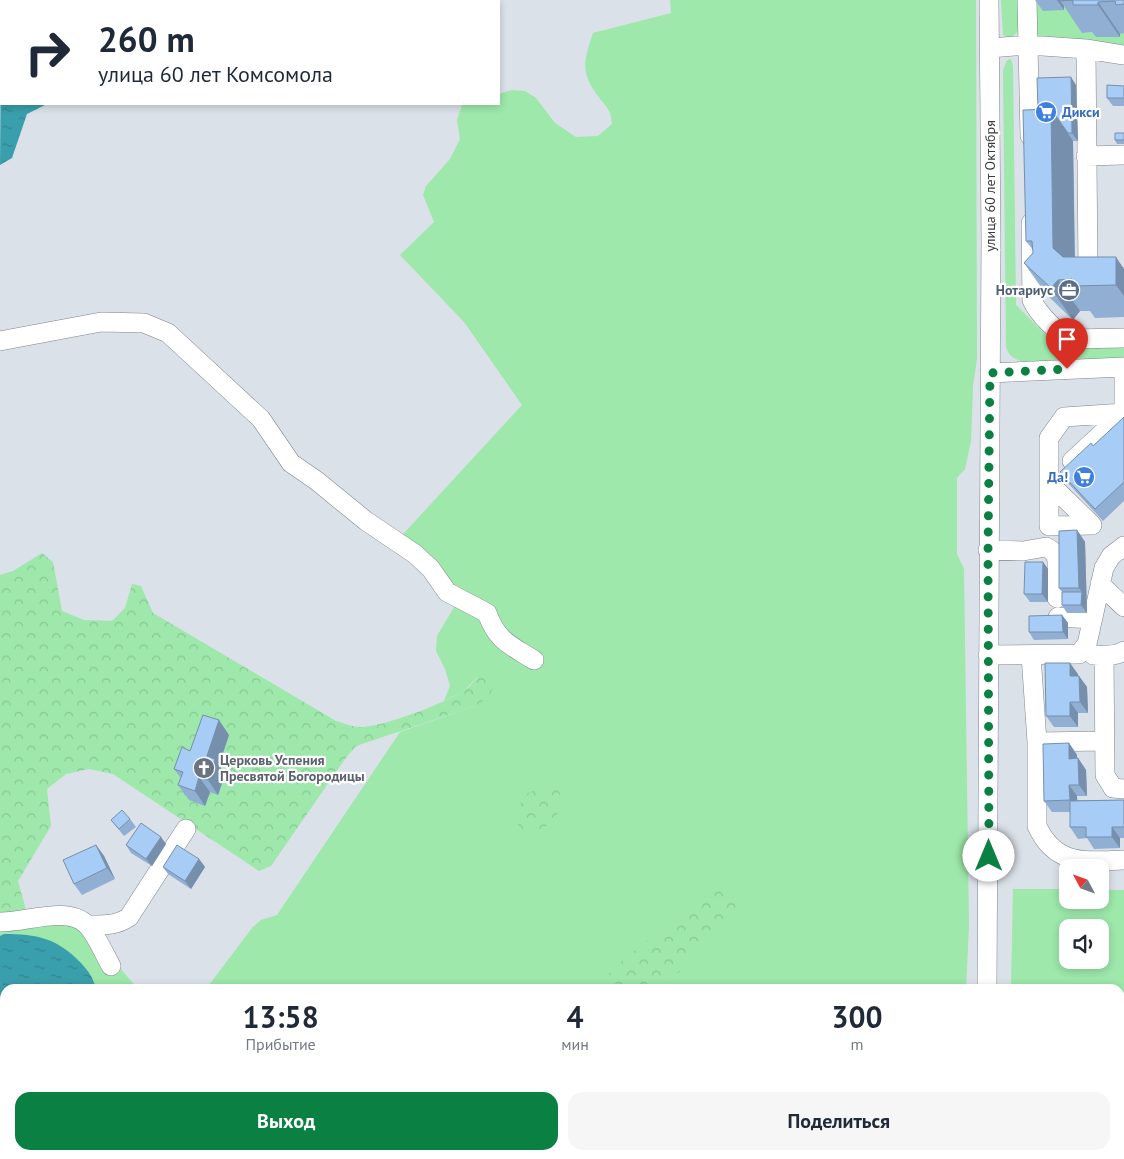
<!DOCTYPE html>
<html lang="ru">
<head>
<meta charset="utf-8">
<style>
	body { margin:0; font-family:"PT Sans",sans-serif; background:#f6f6f7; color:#1f2937; height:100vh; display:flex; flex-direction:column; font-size:19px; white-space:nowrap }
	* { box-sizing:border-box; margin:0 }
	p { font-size:16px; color:#747a83 }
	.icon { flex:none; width:28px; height:28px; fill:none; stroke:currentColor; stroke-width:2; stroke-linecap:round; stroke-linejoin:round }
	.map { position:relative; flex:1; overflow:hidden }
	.drawer { position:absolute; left:0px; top:984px; width:1125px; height:176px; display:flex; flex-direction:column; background:#fff; border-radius:15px 15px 0 0; box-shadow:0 2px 8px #0003 }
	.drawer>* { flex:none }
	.banner { position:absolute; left:0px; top:0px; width:500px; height:105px; box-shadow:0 2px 8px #0003; background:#fff; color:#1f2937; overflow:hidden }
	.needle { width:32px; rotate:311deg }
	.buttons { position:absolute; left:1059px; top:859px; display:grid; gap:10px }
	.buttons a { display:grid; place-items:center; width:50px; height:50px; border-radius:10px; background:#fff; box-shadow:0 2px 8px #0003; font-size:25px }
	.pin { position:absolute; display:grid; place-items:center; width:42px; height:42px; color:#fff; margin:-51px -21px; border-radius:50% 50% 50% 0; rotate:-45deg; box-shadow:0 0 5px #0007 }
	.pin .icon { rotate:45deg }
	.me { position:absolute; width:55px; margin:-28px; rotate:0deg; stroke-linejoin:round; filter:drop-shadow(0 0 4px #0008) }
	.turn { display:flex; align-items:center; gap:18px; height:105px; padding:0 15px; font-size:22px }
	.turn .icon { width:65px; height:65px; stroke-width:2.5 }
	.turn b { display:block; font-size:35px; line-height:42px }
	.eta { display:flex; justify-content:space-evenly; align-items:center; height:85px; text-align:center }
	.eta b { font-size:30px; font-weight:600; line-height:35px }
	.cta { display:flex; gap:10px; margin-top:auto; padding:10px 15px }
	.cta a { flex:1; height:58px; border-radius:15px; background:#0b8043; color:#fff; font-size:20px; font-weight:600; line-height:58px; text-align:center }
	.cta a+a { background:#f6f6f7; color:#1f2937 }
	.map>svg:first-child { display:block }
	.grass { fill:#9de8aa; fill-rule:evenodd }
	.forest { fill:url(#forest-crowns) }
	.water { fill:url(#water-ripples) }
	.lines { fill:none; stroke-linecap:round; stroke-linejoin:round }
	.minor-casing { stroke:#7e848b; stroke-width:20 }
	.minor { stroke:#fff; stroke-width:19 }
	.wall { fill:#90afd3 }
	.shaded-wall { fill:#758fac }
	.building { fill:#a7ccf5; stroke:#758fac }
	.route { stroke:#0b8043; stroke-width:9; stroke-dasharray:0 16.2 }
	.labels { text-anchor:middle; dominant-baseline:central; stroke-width:4.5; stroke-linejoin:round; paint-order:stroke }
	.shop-label { font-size:14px; font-weight:bold; fill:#366cbe; stroke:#fff; text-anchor:start }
	.street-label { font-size:14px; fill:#393b3e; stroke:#fff }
	.service-label { font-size:14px; font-weight:bold; fill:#4e5e75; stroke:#fff; text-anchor:end }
	.worship-label { font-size:14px; font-weight:bold; fill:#5b616d; stroke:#fff; text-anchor:start }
</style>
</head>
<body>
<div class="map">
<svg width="1124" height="1159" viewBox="0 0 1124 1159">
	<defs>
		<pattern id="forest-crowns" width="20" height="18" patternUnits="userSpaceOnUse" patternTransform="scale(1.25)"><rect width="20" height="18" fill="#9de8aa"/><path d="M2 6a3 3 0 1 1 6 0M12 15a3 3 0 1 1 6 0" fill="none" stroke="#88c893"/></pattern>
		<pattern id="water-ripples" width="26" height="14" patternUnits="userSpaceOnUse" patternTransform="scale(1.25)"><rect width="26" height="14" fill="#3a9fac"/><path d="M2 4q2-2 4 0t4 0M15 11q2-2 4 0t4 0" fill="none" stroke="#32838d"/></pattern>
	</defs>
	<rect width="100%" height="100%" fill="#dae1e8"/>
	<!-- grass -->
	<path class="grass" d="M670,0h306l1,359 -4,27 -2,55 -6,28 -8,9v76l7,15 5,357 -3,63h-760l46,-61 9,-8 16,-5 123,-183 75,-26 2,-29 -13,14 -20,10 6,-15 -5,-17 -9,-18 1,-15 19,-32 -62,-60 128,-139 -58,-83 -64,-67 34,-33 -11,-27 3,-9 24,-27 10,-20 -3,-19 5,-15 37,-1v-10l13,-4 13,1 11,7 19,25 21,14 22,-1 14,-12c-1,-13 -3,-14 -11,-24 -21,-26 -18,-37 -8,-67l78,-20z
		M1001,0h17v30l-2,4 -6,4 -7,-3z
		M1029,0h95l-42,33 13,-1 1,5h24v-3l4,-1v17l-55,-8 -1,-5 -30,2z
		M1011,59l2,7 3,239 41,41 67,2v11l-100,3c-10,-3 -16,-6 -18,-16l-3,-276 4,-10z
		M1013,889h54l1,11h32v-10h24v269h-156l2,-4h150v-166h-109zM1068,928h32v32h-32z
		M64,923l16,6 33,31 25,29h-133v166h307l-6,4h-306v-230z
		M400,1155h520l-3,4h-514z"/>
	<!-- forest -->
	<path class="forest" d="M42,553l11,9 9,49 22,9 28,1 13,-13 7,-24 9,2 12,27 183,108c7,2 16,6 23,6 22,1 83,-23 103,-35 14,-8 8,-14 28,-18l5,11 -7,13 -13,8 -119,40 -11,13 -74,107 -12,5 -146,-97 -24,-5 -23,5 -19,15 4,37 -33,55 8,29 -20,4h-6v-339l13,-4z
		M545,786l14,3 3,18c-12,17 -17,24 -39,26l-11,-17 16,-23z
		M735,886l5,7 -5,17 -38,40 -13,18 -26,21h-64l30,-30 82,-64z
		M423,1155h43c-11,4 -31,4 -44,4z"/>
	<!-- water -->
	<path class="water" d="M1,45v59h46l-20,10 -15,44 -12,7z
		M4,934c33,0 53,4 77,29 8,9 12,14 15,26h-91v25l-5,-6v-72z"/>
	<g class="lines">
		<!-- minor casing -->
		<g class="minor-casing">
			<path id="minor" d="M1027,0l3,136
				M990,48l38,-3 58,4 38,6
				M1086,49l2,220c10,11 22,9 36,8
				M1086,156l38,-1
				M1031,223l1,77c6,14 26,34 39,39l53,-1
				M0,341l101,-19 43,1 24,10 93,86 30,44 26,18 49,40 49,33 16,15 16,23 40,21c10,28 23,32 47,47
				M990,373l134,-6v46
				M1072,461l52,-48
				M1049,483l43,42
				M1092,525l-43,1v-88l15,-21 60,-4
				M988,550l35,1 23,-4 5,3 4,4 2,6v38
				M1100,584l24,23
				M1058,617l34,2
				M988,655l91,-1 8,-10 17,-76 7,-12 13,-10
				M1031,655l6,87v84c19,41 49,35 87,34
				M1093,655c10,0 22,2 31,-4
				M1104,655l1,120 8,13 11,1
				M1037,742l68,-1
				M0,922c25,1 68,-17 87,3 8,8 18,30 24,41
				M87,925c16,0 29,1 42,-8l57,-88
				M987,989l4,-748 -2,-241
				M387,1155l8,2 1,2
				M942,1159l2,-4"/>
		</g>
		<!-- minor -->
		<use href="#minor" class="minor"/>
	</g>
	<!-- wall -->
	<path class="wall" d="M1035,0h89v33l-4,1v3h-24l-4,-5 -10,1 -18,-27v4l-21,1z
		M1076,85l2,56h-5l2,116 49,12v48l-29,1 -5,-7h-10l-7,9 -27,-26 -22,-31 9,-10v-3l-7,-9 12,-132z
		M1124,86v20h-11l-6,-8z
		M1124,133v11h-7l-2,-4z
		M1124,417v84l-21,20 -35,-38 -8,-11 33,-26z
		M1077,530l8,12 2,71h-20l-5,-8v-13l-3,-4z
		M1043,562l5,7v33h-18l-6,-8z
		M1062,615l6,8v16l-34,1 -5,-8z
		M1078,674v2h1l8,11 1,26h-10v14h-24l-8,-11z
		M229,735l-10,30 6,9 -7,21 -8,-3 -5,14 -16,-6 -11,-15 3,-7 -7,-9 16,-18z
		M1069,743l8,12v3h1l8,12 1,26h-10v4h47v38h-4v10l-26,1 -7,-11 -9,1 -8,-12v-15h-18l-8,-11z
		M130,819l6,8 -12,9 -13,-16z
		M166,844l-14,22 -21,-13 -5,-8z
		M96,845l8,11 11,23 -33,16 -8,-11z
		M199,859l6,8 -14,22 -23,-15 -5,-7z"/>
	<!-- shaded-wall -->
	<path class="shaded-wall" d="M1057,0h7l-4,1 4,5v4z
		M1098,2l22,32v3l-22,-32z
		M1071,77l5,8 2,56 -6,-8z
		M1051,109l22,32 2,139 -22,-32z
		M1116,257l8,12v27l-8,-11z
		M1058,280l22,31 -7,9 -22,-32z
		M1077,530l8,12 2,71 -6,-8 1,-13 -3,-4z
		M1043,562l5,7v33l-6,-8z
		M1062,615l6,8v16l-5,-7z
		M1070,663l8,11v13l-8,-11z
		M1079,676l8,11 1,26 -8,-11z
		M1070,702l8,11v14l-8,-11z
		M219,720l10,15 -10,30 6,9 -7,21 -10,-15 -1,-24z
		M1069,743l8,12v15l-8,-11z
		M1078,758l8,12 1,26 -8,-11z
		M199,777l11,15 -5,14 -10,-15z
		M1069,785l8,11 1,16 -8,-12z
		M1112,827l8,11v10l-8,-11z
		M161,837l5,7 -14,22 -6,-7z
		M96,845l8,11 11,23 -8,-11z
		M199,859l6,8 -14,22 -6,-8z"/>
	<!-- building -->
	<path class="building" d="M1060,0h64v4l-8,1 -1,-4 -17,1v3h-25v-5l-13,1z
		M1071,77l1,56h-4l-17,-24h-13l-1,-31z
		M1107,85l17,1v12h-17z
		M1051,109l2,139 10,9h53v28l-44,1v-7l-14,1 -7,8 -27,-25 9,-10 -1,-12h-6l-3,-131z
		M1115,133h9v7h-9z
		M1124,417v65l-29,27 -35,-37 31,-29 2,3z
		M1077,530l2,58h-20v-57z
		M1025,562h18l-1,32h-18z
		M1062,592h20l-1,13h-19z
		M1062,615l1,17h-34v-16z
		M1045,663h25v13h9l1,26h-10v14h-24z
		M203,715l16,5 -12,36 8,3 -7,21 -9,-3 -4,14 -17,-6 5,-13 -9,-3 8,-22 8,4z
		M1069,743v16l9,-1 1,27h-10l1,15 -26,1 -1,-57z
		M1124,800v27h-12v10h-26v-10h-16v-26z
		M122,810l8,9 -11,10 -8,-9z
		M141,823l20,14 -15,22 -20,-14z
		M96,845l11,23 -33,16 -11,-24z
		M177,845l22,14 -14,22 -22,-14z
		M361,1155h7l3,4h-16z"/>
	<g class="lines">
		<!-- route -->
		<path class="route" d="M989,856l-1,-306 2,-177 77,-4"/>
	</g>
	<!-- icons -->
	<defs>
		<g id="supermarket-disc" transform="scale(1.125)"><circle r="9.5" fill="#3f7fe0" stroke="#fff"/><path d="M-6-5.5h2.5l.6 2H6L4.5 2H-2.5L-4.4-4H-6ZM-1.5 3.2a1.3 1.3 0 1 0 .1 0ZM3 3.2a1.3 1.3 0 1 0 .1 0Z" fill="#fff"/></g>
		<g id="office-disc" transform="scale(1.125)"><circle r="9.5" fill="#5c6f8a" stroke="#fff"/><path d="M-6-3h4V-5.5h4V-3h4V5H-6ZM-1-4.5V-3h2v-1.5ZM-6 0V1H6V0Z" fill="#fff"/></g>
		<g id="church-disc" transform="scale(1.125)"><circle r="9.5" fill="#6b7280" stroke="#fff"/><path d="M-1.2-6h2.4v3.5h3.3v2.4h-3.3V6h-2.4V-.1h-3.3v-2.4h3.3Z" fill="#fff"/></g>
	</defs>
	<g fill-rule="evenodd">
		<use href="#supermarket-disc" x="1046" y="112"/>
		<use href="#office-disc" x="1069" y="290"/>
		<use href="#supermarket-disc" x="1084" y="477"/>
		<use href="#church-disc" x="204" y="768"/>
	</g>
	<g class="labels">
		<!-- shop labels -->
		<g class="shop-label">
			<text x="1062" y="112">Дикси</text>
			<text x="1068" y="477" text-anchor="end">Да!</text>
		</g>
		<!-- street labels -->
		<g class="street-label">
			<text transform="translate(990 186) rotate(-90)">улица 60 лет Октября</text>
		</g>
		<!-- service labels -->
		<g class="service-label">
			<text x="1053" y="290">Нотариус</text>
		</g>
		<!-- worship labels -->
		<g class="worship-label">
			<text x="220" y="760">Церковь Успения<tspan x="220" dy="16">Пресвятой Богородицы</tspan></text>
		</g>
	</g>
</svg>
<div class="buttons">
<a><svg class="needle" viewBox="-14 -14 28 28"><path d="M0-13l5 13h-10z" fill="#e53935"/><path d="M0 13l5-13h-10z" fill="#747a83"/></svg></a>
<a><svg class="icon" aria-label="sound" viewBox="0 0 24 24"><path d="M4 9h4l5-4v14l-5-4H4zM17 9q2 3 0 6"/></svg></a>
</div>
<div class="pin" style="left:1067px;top:369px;background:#d93025"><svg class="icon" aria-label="arrive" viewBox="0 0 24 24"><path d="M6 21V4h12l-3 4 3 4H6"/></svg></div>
<svg class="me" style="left:989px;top:856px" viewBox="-20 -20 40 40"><circle r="19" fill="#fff"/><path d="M0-13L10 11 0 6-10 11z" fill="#0b8043"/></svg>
<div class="banner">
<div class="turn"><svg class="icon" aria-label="right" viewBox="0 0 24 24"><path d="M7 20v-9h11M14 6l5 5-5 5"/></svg><div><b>260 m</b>улица 60 лет Комсомола</div></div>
</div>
<section class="drawer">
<div class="eta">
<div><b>13:58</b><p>Прибытие</p></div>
<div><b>4</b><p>мин</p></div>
<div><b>300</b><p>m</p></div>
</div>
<div class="cta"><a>Выход</a><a>Поделиться</a></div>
</section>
</div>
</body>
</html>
